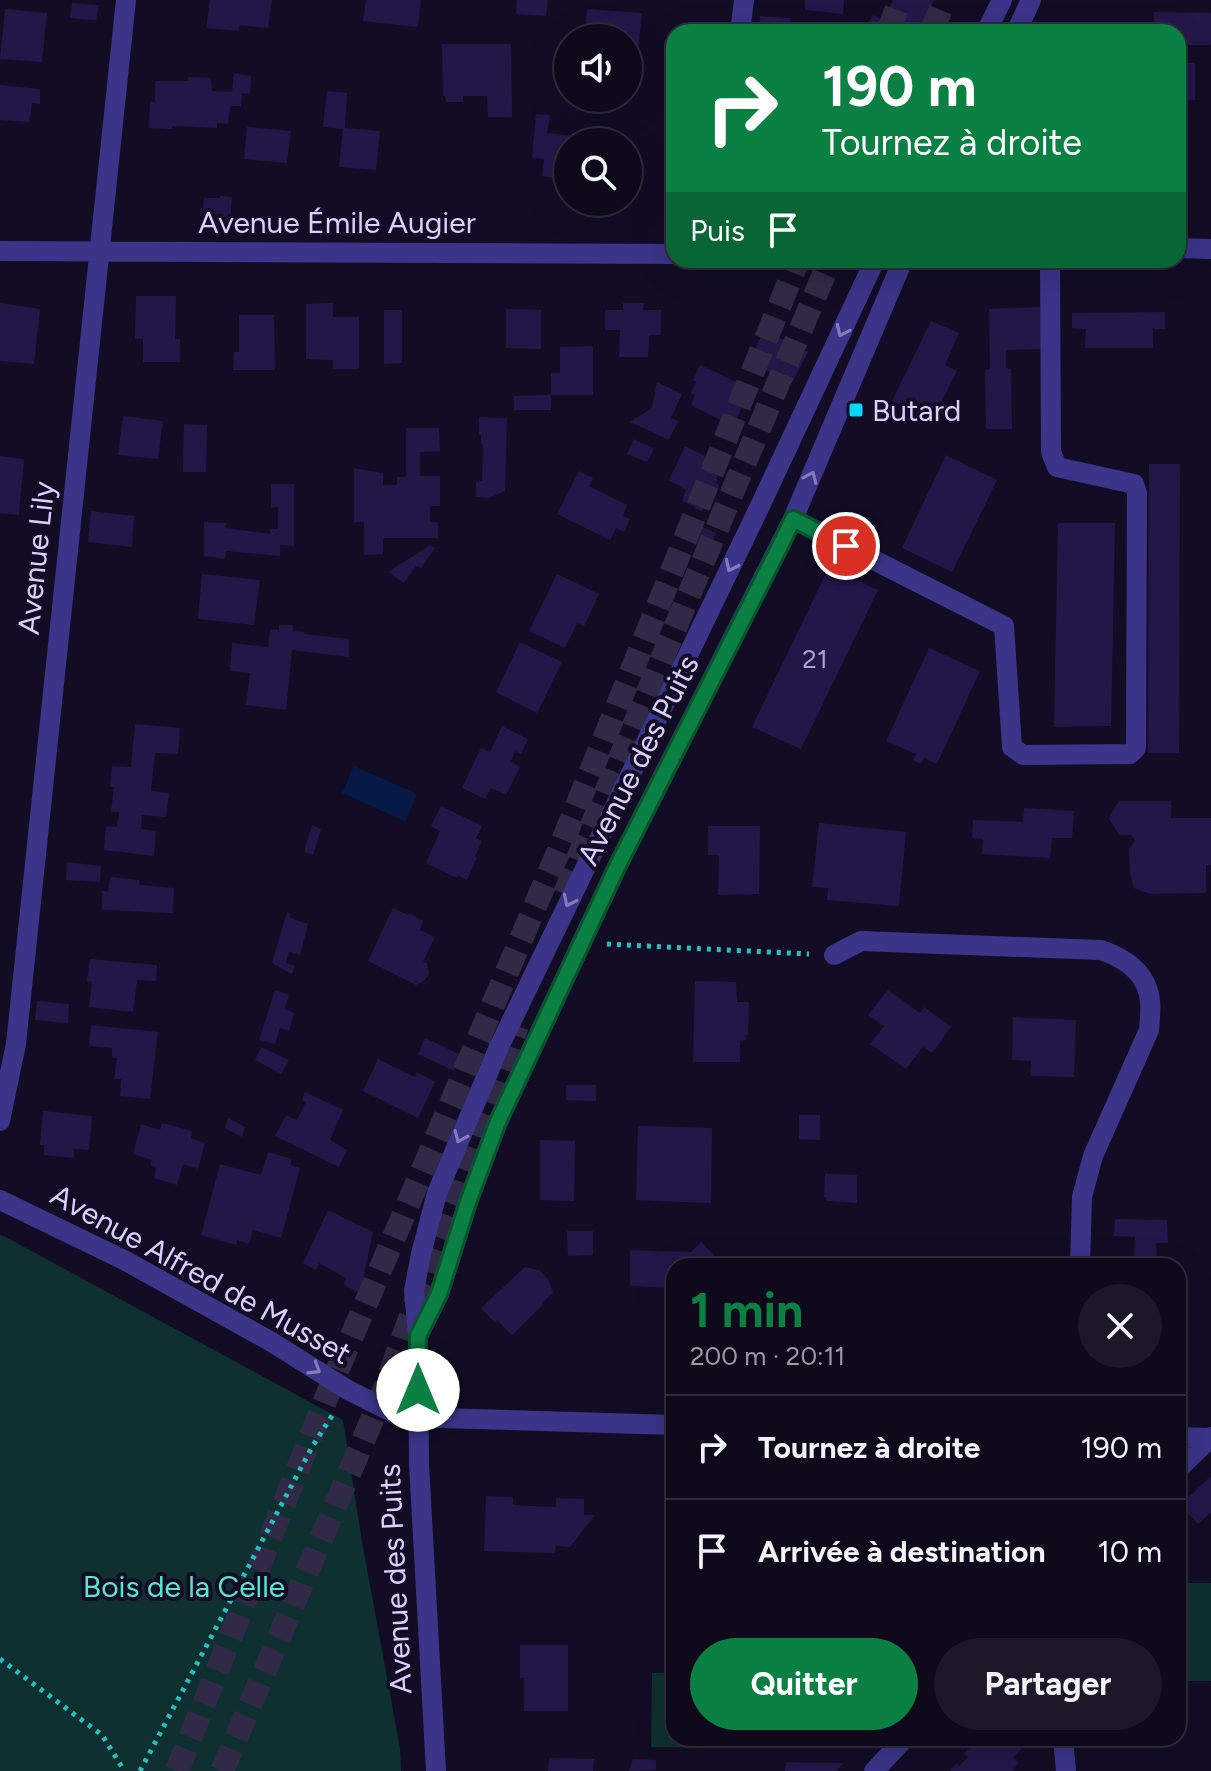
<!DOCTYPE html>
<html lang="fr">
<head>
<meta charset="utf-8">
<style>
	body { margin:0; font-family:Figtree,sans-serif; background:#1c1829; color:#f1f3f6; height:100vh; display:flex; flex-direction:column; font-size:30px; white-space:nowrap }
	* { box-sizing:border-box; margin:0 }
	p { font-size:26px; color:#9b9aa3 }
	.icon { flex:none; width:44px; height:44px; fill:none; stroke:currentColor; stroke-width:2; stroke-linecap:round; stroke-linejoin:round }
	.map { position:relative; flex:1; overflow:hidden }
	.drawer { position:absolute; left:666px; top:1258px; width:520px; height:488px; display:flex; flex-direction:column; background:#0e0a1c; border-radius:24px; box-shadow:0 8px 32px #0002,0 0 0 2px #2e2b3b }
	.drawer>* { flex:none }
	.hud { position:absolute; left:666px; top:24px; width:520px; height:244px; border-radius:24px; box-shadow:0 8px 32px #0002,0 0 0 2px #2e2b3b; background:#0b8043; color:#fff; overflow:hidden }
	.tools { position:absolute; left:554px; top:24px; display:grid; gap:16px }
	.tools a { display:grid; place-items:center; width:88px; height:88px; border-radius:50%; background:#0e0a1c; box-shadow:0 8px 32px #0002,0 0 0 2px #2e2b3b; font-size:40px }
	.pin { position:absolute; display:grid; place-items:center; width:68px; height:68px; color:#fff; margin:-34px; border:4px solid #fff; border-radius:50%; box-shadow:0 2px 8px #0007 }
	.me { position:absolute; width:88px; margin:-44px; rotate:0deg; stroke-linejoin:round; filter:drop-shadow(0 0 6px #0008) }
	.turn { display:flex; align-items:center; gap:28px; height:168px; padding:0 24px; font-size:36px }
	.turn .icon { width:104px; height:104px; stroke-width:2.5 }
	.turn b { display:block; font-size:56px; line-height:68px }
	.then { display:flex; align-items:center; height:76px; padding:0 24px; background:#0003; gap:16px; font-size:30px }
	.round { display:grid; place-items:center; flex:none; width:84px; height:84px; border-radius:42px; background:#1c1829 }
	.summary { display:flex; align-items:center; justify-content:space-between; height:136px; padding:0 24px }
	h1 { font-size:48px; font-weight:700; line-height:60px; color:#0b8043 }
	.cta { display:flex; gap:16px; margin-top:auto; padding:16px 24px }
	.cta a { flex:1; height:92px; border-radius:48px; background:#0b8043; color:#fff; font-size:32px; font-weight:700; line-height:92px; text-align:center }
	.cta a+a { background:#1c1829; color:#f1f3f6 }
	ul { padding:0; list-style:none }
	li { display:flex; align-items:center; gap:24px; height:104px; padding:0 24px; border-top:2px solid #2e2b3b }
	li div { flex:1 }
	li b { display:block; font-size:30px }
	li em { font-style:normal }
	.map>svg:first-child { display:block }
	.green { fill:#0f3030 }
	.water { fill:#061a45 }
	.building { fill:#231748 }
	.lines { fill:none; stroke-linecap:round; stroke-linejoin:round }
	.highway-tunnel { stroke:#302a46; stroke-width:24; stroke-dasharray:24 12; stroke-linecap:butt }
	.path { stroke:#25bfbc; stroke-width:5; stroke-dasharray:4 6; stroke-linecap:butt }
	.minor { stroke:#3b3488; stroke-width:20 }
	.oneway { stroke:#827bbe }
	.route-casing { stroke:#07532c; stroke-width:20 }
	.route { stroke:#0b8043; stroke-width:14 }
	.poi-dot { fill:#00d8fc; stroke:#120d25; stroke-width:3 }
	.labels { text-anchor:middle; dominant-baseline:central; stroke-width:8; stroke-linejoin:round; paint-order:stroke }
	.number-label { font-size:26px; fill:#aba2d1 }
	.street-label { font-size:30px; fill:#d8d1ff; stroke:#120d25 }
	.poi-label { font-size:30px; fill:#d8d1ff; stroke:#120d25; text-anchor:start }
	.park-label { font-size:30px; fill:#54e8c9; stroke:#120d25 }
</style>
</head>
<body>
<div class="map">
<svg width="1211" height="1771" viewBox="0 0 1211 1771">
	<rect width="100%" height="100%" fill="#120d25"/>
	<!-- green -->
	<path class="green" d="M0,1234l343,186 19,122 38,206 1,23h-401z
		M1178,1583h33v98h-33z
		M652,1673h22v65h133v10l-156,-1z"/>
	<!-- water -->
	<path class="water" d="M354,766l63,28 -12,27 -63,-28z"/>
	<!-- building -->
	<path class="building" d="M210,0h62l-4,28 -28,-3 -1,6 -33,-3z
		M366,0h55l-3,27 -55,-6z
		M517,0h31l-2,16 -30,-2z
		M805,0h39l-1,14 -38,-4z
		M893,0h41l-15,32h-39l-14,-6 7,-11 10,5z
		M72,3l27,2 -3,15 -26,-2z
		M5,9l42,4 -5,49 -42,-3z
		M587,9l55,4 -6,56 -8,-1v-30h-44z
		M1154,12l57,1v32h-23l-1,-4 -9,-1v-8h-24z
		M760,16l30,2 -2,14h-29z
		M442,44h69l1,73h-24l-1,-21h-24v6h-17l-1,-6h-2z
		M1178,63h17v37l-15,1v-9h-2z
		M234,73l17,3 -1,18 -8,-1 -1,13h-11l-2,18 -11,-1v5l-45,-2v3l-23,-1 1,-27 5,1v-21h33v-4l23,1 1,13 20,1z
		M0,85l40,4v15l-8,-1 -3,19 -29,-2z
		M327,91l20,2 -2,35 35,3 -4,39 -37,-3 4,-38 -20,-2z
		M536,114l14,1 -3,18 41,4 -1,5h-19v39l-26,-5 2,-17 -12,-1z
		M247,127l44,4 -4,32 -43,-4z
		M220,196l12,1 -2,26 -13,-1 -1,4h-15l3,-28h16z
		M136,296h40l-1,43h5v23h-37v-23l-8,-1z
		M0,303l40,6 -6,55 -34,-3z
		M333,303v14h26v52h-26v-9l-27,-1v-55z
		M623,303h21l-1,7h18v25h-12l-1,22h-29l1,-27h-15v-20h18z
		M1040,307l1,42 -35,1v18l5,1 1,60h-26l-1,-59 5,-1 -1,-60z
		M506,309l35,1v39l-35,-1z
		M384,310h18v53l-18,1z
		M1165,312v17h-12v19h-68l1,-19 -14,-1v-15z
		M239,315h35l1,55h-42l1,-18h5z
		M931,321l28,12 -14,32 12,6 -25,50 -40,-20z
		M770,333l38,19 -16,31 -15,-7 -2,5 -6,-3 3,-5 -9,-4 6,-13 -14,-7 6,-13z
		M593,346v49h-42v-22h9v-26z
		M700,365l51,24 -18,37 -42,-21 4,-10 -4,-2 5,-11 -3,-2z
		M657,382l25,12 -11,24 7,3 -9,19 -39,-18 22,-14z
		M551,395v15h-37v-14z
		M123,416l40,5 -5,38 -40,-4z
		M479,417l28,1 -2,73 -16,7 -13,-1v-15l6,-1 1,-37h-2v-9l-2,-1z
		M184,424l23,1 -1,47h-23z
		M406,428h33l1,23 -20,1v24h20v30h-10v16h8v16h-55v16l-19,1v-33h-10v-54l29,5v12h14v-8h9z
		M634,439l20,10 -7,13 -20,-8z
		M685,446l38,19 -7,14 2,1 -2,3 3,2 -3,10 -3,2 -4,-1 -7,15 -20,-10 4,-11 -17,-10z
		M946,455l51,25 -45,92 -50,-24z
		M0,456l24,3 -5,56 -19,-2z
		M1149,464h31l-1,289h-31z
		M579,471l14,7 -4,8 38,19 -4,11 7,3 -6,13 -8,-4 -6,12 -53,-26z
		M271,484h23v62l-14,-1v11l-54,-5 -1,8 -21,-3v-34l22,1v5l44,6v-5h8v-22l-7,1z
		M91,511l43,5 -2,31 -44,-5z
		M684,518l32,15 -9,18 -31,-16z
		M1058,523h57l-4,203 -57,1z
		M430,545l5,3 -14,20 -5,-2 -12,17 -16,-11z
		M829,567l49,23 -77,159 -49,-22z
		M202,574l58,6 -6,45 -56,-6z
		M557,574l42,20 -15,32 -7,-3 -12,25 -36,-17z
		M279,625h14v6l11,1v2l45,5v18l-57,-7 -6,60 -40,-5 4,-32 -20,-2 2,-28 36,4 2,-18 9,1z
		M520,642l42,20 -25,51 -41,-21z
		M929,648l51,23 -43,93 -13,-6 -3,6 -8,-4 3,-6 -30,-13z
		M135,724l45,4 -2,26 -23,-1 -4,38 18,2 -3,24 -24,-2 -1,14 15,2 -2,25 -50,-6 2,-24 11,1 2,-15h-8l3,-25h-4l2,-21 19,1z
		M502,726l26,13 -7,15 -6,-3 -4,10 9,6 -14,28 -15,-7 -6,11 -23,-11 19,-40 9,4z
		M1119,801h52v17h40v47h-5v28l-56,1 -16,-6 -4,-14 -1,-25 6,-9 -4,-5h-12l-10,-17z
		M441,806l41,20 -6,12 6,3 -7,16 2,1 -10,22 -9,-4 -1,2 -31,-15 14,-32 -9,-5z
		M1024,808l50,3 -2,27h-20l-2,20 -68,-4 1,-15 -11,-1 1,-18 50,2z
		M819,823l87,9 -7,74 -72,-6 1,-12 -16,-1z
		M312,825l9,4 -8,26 -9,-3z
		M708,826h52l-1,68 -41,1 1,-40h-11z
		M67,862l34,4 -1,16 -34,-2z
		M110,877l29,3 1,5 34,3 -1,25 -71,-3v-19h6z
		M393,908l15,7 1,-2 14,8 -3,9 15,7 -12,25 4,1 2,11 -5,7 -8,4 -48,-24z
		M287,912l4,2 -1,4 18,6 -8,31 -11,-3 -3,11 9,3 -3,8 -20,-11z
		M90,959l67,6 -1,16 -19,-1 -4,32 -44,-5 3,-25 -5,-1z
		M695,981l41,1 1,20h12l-1,33h-2v5l-6,1v21h-47z
		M275,990l14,5 -4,14 9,4 -5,18 -9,-3 -5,16 -16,-4z
		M888,990l32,23 4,-6 27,20 -19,26 -9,-6 -17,22 -36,-25 14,-18 -16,-11z
		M37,1001l32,3 -1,19 -33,-3z
		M1013,1017l63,3 -2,57 -44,-1 1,-15 -19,-1z
		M91,1025l67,7 -8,67 -30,-3 1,-17h-7l3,-21h-5v-10l-23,-2z
		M425,1038l36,17 -7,16 -36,-17z
		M261,1047l28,13 -8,14 -26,-14z
		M378,1059l37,18 2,-5 18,10 -17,36 -55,-27z
		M566,1085h30v16l-30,-1z
		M305,1092l38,18 -13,30 17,10 -8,17 -64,-31 11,-21 11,5 9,-18 -4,-2z
		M43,1111l49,5 -3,34 -15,-1v9l-30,-3v-10h-4z
		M799,1115h21v25l-21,-1z
		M228,1118l17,9 -3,10 -17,-9z
		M162,1123l30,8 -1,7 14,5 -7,26 -15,-5 -6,21 -23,-7 2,-11 -6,-2 2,-5 -19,-6 8,-30 19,6z
		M638,1126l74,2 -1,75 -75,-3z
		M540,1140l35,1 -1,60 -34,-1z
		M268,1152l24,7 -2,6 10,3 -19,70 -28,-8 -4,14 -12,-4 -1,5 -35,-10 19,-71 41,11z
		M825,1174l32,1v28l-30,-2 -1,-4h-2z
		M328,1210l45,22 -13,61 -16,-8 2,-7 -27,-15 -3,7 -13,-7z
		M1115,1219l52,1 1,23h-12l1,17h13v6h-60v-8l24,1 1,-22 -21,-1z
		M567,1231h26v24l-25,1z
		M701,1242l24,24h-51v22l-44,-2v-36l61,2z
		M525,1267l14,3 10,10 4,13 -11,10 1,2 -31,30 -15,-15 -2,3 -14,-15z
		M1178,1375h9v18h-9z
		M1211,1476v36l-13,12 -18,-19z
		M486,1496l27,1v8l43,2v-9l28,1v16h11l-25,32 -14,-1 -1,7 -71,-2z
		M520,1645h48v66h-44v-33h-4z
		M979,1738h13l3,2 2,-2h15l10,10 -9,10 6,5 -7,8h-63l8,-8 2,3 9,-9 -4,-3z
		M549,1758l45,1 -1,12h-45z
		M633,1759l23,1v10l-27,1z
		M786,1762l58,1 -8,8h-51z"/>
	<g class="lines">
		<!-- highway-tunnel -->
		<path class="highway-tunnel" d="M888,32l12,-32
			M931,32l14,-32
			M565,894l17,-45 248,-589
			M177,1771l160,-400 225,-528 236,-583
			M222,1771l158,-370 137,-375"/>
		<!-- path -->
		<path class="path" d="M607,944l202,10
			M0,1659l102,76 20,32v4
			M140,1771l172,-324 23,-36"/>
		<!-- minor -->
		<path class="minor" d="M740,32l4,-32
			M986,32l16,-32
			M1016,32l15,-32
			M1178,248l33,1
			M0,251l674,3
			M793,519l211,107 8,121 11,8 107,-1 6,-6 1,-255 -3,-9 -77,-17 -6,-15 -1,-192
			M834,955l27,-14 240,9c20,7 41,19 47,41 4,12 2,26 1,39l-56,126 -11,41 -2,69
			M0,1121l16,-77 110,-1044
			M0,1200l124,60 146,81 78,49 48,24 43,4 235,7
			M418,1336l21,-42 29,-92 29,-78 120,-257 176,-348 110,-259
			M1178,1437l33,1
			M1178,1469l33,-32
			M1063,1738l3,33
			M436,1771l-17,-307 -1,-128 -4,-45 7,-37 16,-61 62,-146 261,-541 115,-246
			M874,1771l31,-33"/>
	</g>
	<!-- one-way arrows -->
	<defs><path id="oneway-chevron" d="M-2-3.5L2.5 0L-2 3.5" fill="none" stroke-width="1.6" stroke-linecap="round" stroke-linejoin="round" transform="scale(2)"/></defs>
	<g class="oneway">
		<use href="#oneway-chevron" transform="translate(842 331) rotate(115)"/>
		<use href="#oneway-chevron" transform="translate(811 477) rotate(-67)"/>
		<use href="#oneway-chevron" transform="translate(731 566) rotate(116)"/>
		<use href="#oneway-chevron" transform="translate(569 901) rotate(116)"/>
		<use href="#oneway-chevron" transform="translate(460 1137) rotate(113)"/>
		<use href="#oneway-chevron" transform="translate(315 1369) rotate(32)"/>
	</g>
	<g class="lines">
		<!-- route casing -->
		<g class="route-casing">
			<path id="route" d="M418,1390v-54l21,-42 29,-92 29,-78 120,-257 163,-321 13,-27 53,27"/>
		</g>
		<!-- route -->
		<use href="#route" class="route"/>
	</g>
	<!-- markers -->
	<rect class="poi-dot" x="848" y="402" width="16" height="16" rx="4"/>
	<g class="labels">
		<!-- number labels -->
		<g class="number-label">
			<text x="815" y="659">21</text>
		</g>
		<!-- street labels -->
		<g class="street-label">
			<text x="337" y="222">Avenue Émile Augier</text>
			<text transform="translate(36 558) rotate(-84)">Avenue Lily</text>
			<text transform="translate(638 760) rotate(-63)">Avenue des Puits</text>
			<text transform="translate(201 1274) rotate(29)">Avenue Alfred de Musset</text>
			<text transform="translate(395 1579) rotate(-93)">Avenue des Puits</text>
		</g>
		<!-- poi labels -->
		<g class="poi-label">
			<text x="872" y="410">Butard</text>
		</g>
		<!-- park labels -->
		<g class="park-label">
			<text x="184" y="1586">Bois de la Celle</text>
		</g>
	</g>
</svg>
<div class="tools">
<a><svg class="icon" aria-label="sound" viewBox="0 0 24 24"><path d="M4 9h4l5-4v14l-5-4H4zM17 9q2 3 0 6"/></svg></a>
<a><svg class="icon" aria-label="search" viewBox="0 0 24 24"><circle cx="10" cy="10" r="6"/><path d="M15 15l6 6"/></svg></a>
</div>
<div class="pin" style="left:846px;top:546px;background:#d93025"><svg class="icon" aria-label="arrive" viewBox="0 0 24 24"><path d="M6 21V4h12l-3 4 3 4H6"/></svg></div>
<svg class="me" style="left:418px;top:1390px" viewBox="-20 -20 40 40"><circle r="19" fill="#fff"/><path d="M0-13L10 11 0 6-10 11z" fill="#0b8043"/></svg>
<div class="hud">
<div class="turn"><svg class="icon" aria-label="right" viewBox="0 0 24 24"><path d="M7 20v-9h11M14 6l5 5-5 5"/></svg><div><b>190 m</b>Tournez à droite</div></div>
<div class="then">Puis<svg class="icon" aria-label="arrive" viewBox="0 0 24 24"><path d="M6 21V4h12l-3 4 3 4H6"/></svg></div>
</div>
<section class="drawer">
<div class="summary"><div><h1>1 min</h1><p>200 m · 20:11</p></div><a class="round"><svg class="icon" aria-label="close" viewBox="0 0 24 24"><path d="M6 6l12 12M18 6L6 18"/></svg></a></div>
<ul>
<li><svg class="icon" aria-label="right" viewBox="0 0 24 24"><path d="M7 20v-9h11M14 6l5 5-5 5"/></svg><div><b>Tournez à droite</b></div><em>190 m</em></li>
<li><svg class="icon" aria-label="arrive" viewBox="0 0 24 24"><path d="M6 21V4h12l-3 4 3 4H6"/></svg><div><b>Arrivée à destination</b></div><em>10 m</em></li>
</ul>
<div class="cta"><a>Quitter</a><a>Partager</a></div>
</section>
</div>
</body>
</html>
